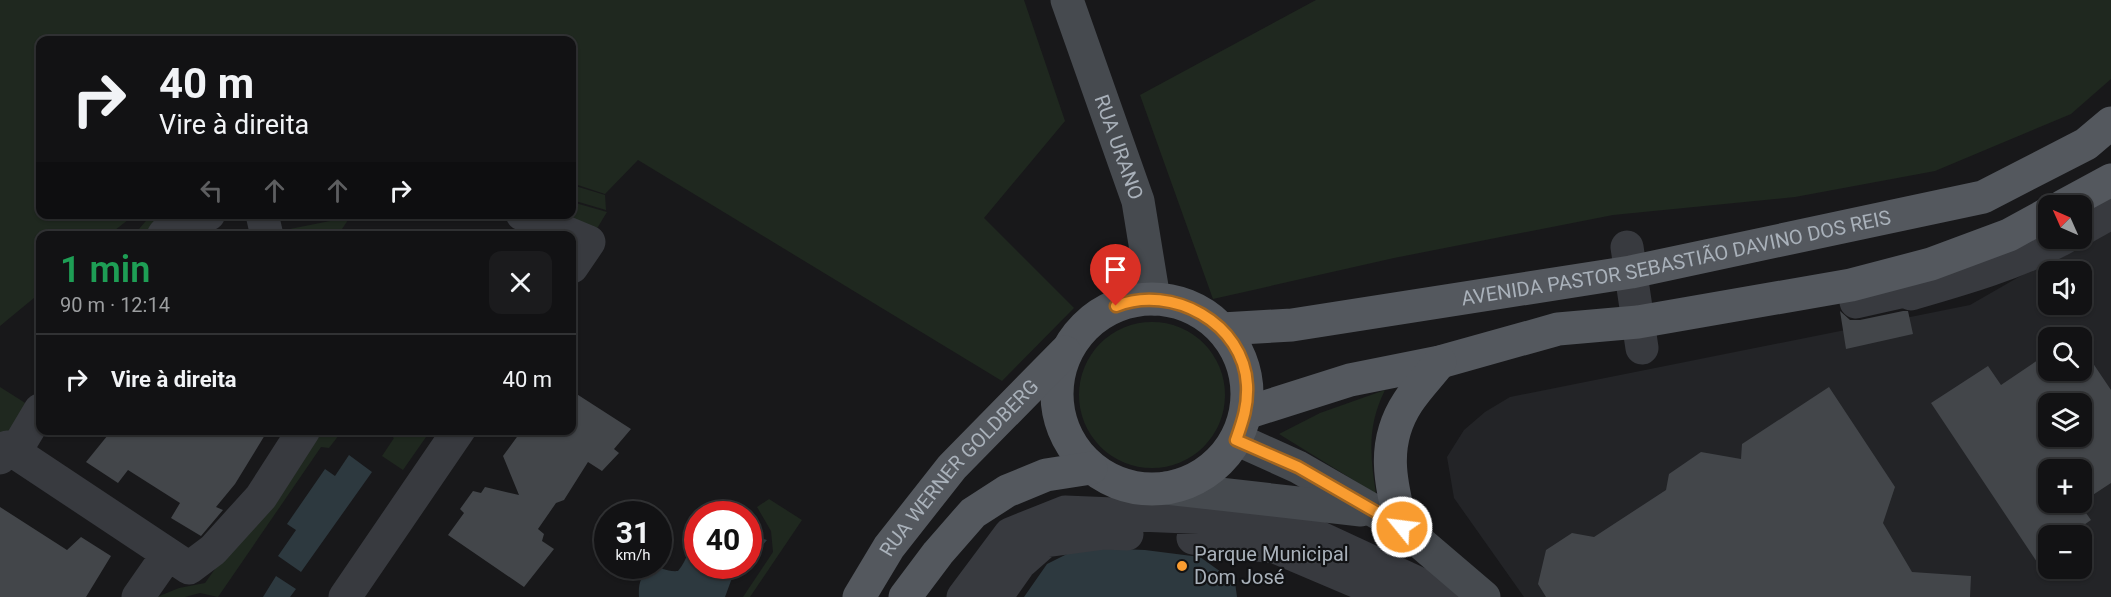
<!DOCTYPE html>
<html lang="pt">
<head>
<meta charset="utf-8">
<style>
	body { margin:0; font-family:Roboto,sans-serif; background:#1b1b1d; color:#f1f3f6; height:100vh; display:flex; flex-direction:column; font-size:22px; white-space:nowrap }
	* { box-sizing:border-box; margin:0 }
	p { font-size:20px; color:#9c9ea0 }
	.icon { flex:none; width:33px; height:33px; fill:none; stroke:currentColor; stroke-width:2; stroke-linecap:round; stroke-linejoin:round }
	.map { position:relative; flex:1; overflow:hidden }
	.sheet { position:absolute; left:36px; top:231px; width:540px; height:204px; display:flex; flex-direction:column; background:#121214; border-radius:12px; box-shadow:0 2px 4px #0004,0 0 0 2px #313234 }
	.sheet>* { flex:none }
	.guide { position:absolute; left:36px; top:36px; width:540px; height:183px; border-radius:12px; box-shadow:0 2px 4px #0004,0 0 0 2px #313234; background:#121214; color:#f1f3f6; overflow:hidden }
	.needle { width:39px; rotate:315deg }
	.buttons { position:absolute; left:2038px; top:195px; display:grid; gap:12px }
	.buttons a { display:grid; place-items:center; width:54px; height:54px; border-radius:12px; background:#121214; box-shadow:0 2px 4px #0004,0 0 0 2px #313234; font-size:30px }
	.speed { position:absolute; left:594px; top:501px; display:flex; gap:12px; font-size:30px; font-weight:700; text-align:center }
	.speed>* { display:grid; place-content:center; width:78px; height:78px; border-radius:50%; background:#121214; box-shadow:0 2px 4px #0004,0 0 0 2px #313234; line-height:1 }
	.speed small { font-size:15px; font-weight:400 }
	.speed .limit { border:9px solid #d22; background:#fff; color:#111 }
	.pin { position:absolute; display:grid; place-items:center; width:51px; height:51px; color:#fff; margin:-62px -26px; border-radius:50% 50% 50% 0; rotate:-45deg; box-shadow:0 0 6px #0007 }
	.pin .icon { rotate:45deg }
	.me { position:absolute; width:66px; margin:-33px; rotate:299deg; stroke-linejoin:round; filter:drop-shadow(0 0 4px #0008) }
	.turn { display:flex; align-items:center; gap:21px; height:126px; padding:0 24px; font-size:27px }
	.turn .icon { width:78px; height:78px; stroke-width:2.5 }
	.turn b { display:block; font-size:42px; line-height:51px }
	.lanes { display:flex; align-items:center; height:57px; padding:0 24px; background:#0003; justify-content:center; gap:30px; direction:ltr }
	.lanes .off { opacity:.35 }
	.round { display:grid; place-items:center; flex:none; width:63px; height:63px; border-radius:12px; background:#1b1b1d }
	.headline { display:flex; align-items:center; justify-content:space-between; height:102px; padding:0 24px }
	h1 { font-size:36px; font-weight:600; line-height:45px; color:#1e9e55 }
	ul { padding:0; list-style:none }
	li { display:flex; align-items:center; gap:18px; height:90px; padding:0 24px; border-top:2px solid #313234 }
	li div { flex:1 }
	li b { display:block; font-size:22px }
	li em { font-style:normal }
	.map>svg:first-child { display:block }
	.built { fill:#232427; fill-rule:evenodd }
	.green { fill:#1f281f }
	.water { fill:#2d393f }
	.building { fill:#43464a; fill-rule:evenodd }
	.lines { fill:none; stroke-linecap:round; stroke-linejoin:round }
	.street { stroke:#383a3f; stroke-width:33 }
	.secondary { stroke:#464a4f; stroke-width:33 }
	.primary { stroke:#54585e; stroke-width:33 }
	.route-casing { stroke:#a2651f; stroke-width:15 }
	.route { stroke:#f99c30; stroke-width:10 }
	.poi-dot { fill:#f99c30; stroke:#121315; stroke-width:2 }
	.labels { text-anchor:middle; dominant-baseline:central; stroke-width:4.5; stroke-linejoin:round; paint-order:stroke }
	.street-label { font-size:20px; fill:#a9b1ba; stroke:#121315 }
	.poi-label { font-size:20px; fill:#a9b1ba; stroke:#121315; text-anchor:start }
</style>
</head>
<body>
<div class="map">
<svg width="2111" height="597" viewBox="0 0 2111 597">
	<rect width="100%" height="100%" fill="#18181a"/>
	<!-- built -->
	<path class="built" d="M2111,224v373h-587l-70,-99 -7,-41 17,-27 21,-18 25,-15 460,-92zM2049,272h33v32h-33zM2049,338h33v32h-33zM2049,404h33v32h-33zM2049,470h33v32h-33zM2049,536h33v32h-33z"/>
	<!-- green -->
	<path class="green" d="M0,0h1024l41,121 -81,97 90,90 -72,73 -364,-221 -33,34 -33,-11v-143h-532v174l94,1 -25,20 -69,1v57l-40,33z
		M1316,0h795v79l-40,35 -136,57 -140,26 -182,18 -219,43 -181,41 -73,-204z
		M572,185l33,10 1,15 -34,-10z
		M572,202l35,10 -17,28 -63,-25 45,-1z
		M151,215h48l-41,20 -25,1z
		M350,217l-12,18 -68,1v-3z
		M1079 395a73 73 0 1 1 146 0a73 73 0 1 1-146 0Z
		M0,387l30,19 -30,44z
		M1385,390c-18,36 -15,65 -9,104l-97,-60 41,-21z
		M314,431l7,3 2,-3h19l-13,17 -8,-1 -103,150 -18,-4 -15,4h-28l22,-9 26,-5z
		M384,431h34l8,6 -23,33 -21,-14 12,-18z
		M769,499l33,21 -52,77h-7l30,-45 -2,-21 -14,-24z"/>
	<!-- water -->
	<path class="water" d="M349,455l23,17 -71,100 -23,-16 18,-26 -9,-6 38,-55 10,7z
		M696,532l2,34h46l-12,12 -7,19h-86c-1,-14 2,-21 12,-31 10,1 16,6 27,5 11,-13 10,-24 18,-39z
		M749,535l18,5 -18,21 -1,-26z
		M1096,548l49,2 55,7 35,25 2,15h-213l23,-33 20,-10z
		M276,576l20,13 -6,8h-27z"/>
	<!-- building -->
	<path class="building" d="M1840,311l10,9h10l43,-9h5l5,23 -67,15z
		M2082,347l29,43v93l-29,19v-32h-33v32h32l-2,1 12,17 -23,16h-19v44l-118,-177 57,-37 13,19 43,-29 5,5v9h33zM2049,404h33v32h-33z
		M1829,387l66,100 -12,36 29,49 59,4 -1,21h-424l-8,-13 8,-34 26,-17 22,4 72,-47 3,-16 32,-22 40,7 1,-15z
		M572,391l59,38 -17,20 5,4 -17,18 -14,-9 -24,38 -8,3 -18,26 6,5 -2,7 12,8 -30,38 -76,-52 16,-22 -4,-4 13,-18 8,2 4,-6 34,8 -16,-39 19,-26h50z
		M112,430h156l-33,54 -19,23 7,3 -22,26 -30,-18 9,-15 -52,-33 -10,13 -32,-21z
		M0,507l67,43 14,-13 30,19 -25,41h-86z"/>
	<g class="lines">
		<!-- street -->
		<path class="street" d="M262,214l5,22
			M522,214l67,28 -17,25
			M2082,229l29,-16
			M163,236l2,-3 44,-19
			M1627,247l15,101
			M1856,302l49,-11 6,3c52,-15 105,-30 153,-56
			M15,452l25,-42
			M0,458l7,-11 161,107 -30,43
			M1193,538l82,9 118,50
			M168,554l21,14 24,-18 48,-53 43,-67
			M345,597l114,-167
			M963,597l47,-63 55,-22 219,9 164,76
			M996,597l24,-34 25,-22 60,-8 22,1"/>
		<!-- secondary -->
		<g class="secondary">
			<path id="s1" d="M1067,0l71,201 16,98"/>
			<path d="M1236,439l62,28 104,60 82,70"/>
			<path d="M1166,488l195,22"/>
		</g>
		<!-- primary -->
		<g class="primary">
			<path d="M2063,206l48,-26"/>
			<circle cx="1152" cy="394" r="95"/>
			<path id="s2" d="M1222,329l70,-4 339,-53 352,-75 103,-53 25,-21"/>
			<path d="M1246,413l104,-33 90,-18 118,-33 80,-7 213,-37 80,-21 78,-29 40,-22"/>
			<path d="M1402,527c-12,-45 -21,-84 6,-125 9,-14 22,-27 32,-40"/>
			<path id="s3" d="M859,597l30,-50 63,-80 113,-115"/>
			<path d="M905,597l33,-44 35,-40 34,-22 39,-16 45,-7"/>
		</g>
	</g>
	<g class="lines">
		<!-- route casing -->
		<g class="route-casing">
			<path id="route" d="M1116,306c56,-22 128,17 131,79 1,21 -4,35 -11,55l62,27 104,60"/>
		</g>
		<!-- route -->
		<use href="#route" class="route"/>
	</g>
	<!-- markers -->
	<circle class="poi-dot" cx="1182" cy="566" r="6"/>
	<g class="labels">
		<!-- street labels -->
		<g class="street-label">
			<text stroke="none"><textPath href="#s1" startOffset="156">RUA URANO</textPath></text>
			<text stroke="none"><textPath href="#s2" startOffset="460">AVENIDA PASTOR SEBASTIÃO DAVINO DOS REIS</textPath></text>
			<text stroke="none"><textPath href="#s3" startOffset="164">RUA WERNER GOLDBERG</textPath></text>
		</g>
		<!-- poi labels -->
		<g class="poi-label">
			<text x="1194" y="554">Parque Municipal<tspan x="1194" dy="23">Dom José</tspan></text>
		</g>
	</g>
</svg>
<div class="buttons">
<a><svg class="needle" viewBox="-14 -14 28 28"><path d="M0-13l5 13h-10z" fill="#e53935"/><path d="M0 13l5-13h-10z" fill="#9c9ea0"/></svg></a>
<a><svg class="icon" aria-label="sound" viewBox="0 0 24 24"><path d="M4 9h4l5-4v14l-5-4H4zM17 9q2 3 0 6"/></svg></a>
<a><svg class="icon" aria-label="search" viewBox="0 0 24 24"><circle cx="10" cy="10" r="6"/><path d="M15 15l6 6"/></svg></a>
<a><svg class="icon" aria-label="layers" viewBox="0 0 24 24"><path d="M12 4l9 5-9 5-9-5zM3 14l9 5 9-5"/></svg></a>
<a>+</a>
<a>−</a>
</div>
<div class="speed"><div>31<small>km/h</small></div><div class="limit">40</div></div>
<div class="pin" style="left:1116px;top:306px;background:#d93025"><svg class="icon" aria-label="arrive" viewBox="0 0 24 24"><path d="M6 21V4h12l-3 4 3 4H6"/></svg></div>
<svg class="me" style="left:1402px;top:527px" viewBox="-20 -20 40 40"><circle r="17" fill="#f99c30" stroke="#fff" stroke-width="3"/><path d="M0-11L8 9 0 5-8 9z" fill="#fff"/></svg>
<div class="guide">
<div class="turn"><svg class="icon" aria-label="right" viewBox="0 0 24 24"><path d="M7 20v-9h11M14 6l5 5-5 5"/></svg><div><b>40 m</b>Vire à direita</div></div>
<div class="lanes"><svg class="icon off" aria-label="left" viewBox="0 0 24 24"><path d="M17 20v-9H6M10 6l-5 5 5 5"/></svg><svg class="icon off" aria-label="ahead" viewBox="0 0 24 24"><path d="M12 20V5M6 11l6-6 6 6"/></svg><svg class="icon off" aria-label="ahead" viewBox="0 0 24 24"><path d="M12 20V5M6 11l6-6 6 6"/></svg><svg class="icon" aria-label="right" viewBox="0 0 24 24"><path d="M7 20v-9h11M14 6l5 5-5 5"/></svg></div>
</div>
<section class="sheet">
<div class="headline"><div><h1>1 min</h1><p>90 m · 12:14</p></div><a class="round"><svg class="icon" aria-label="close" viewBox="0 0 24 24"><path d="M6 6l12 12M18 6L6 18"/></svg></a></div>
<ul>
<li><svg class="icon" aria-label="right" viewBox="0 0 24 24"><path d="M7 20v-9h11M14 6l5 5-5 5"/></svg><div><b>Vire à direita</b></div><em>40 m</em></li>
</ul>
</section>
</div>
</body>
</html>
